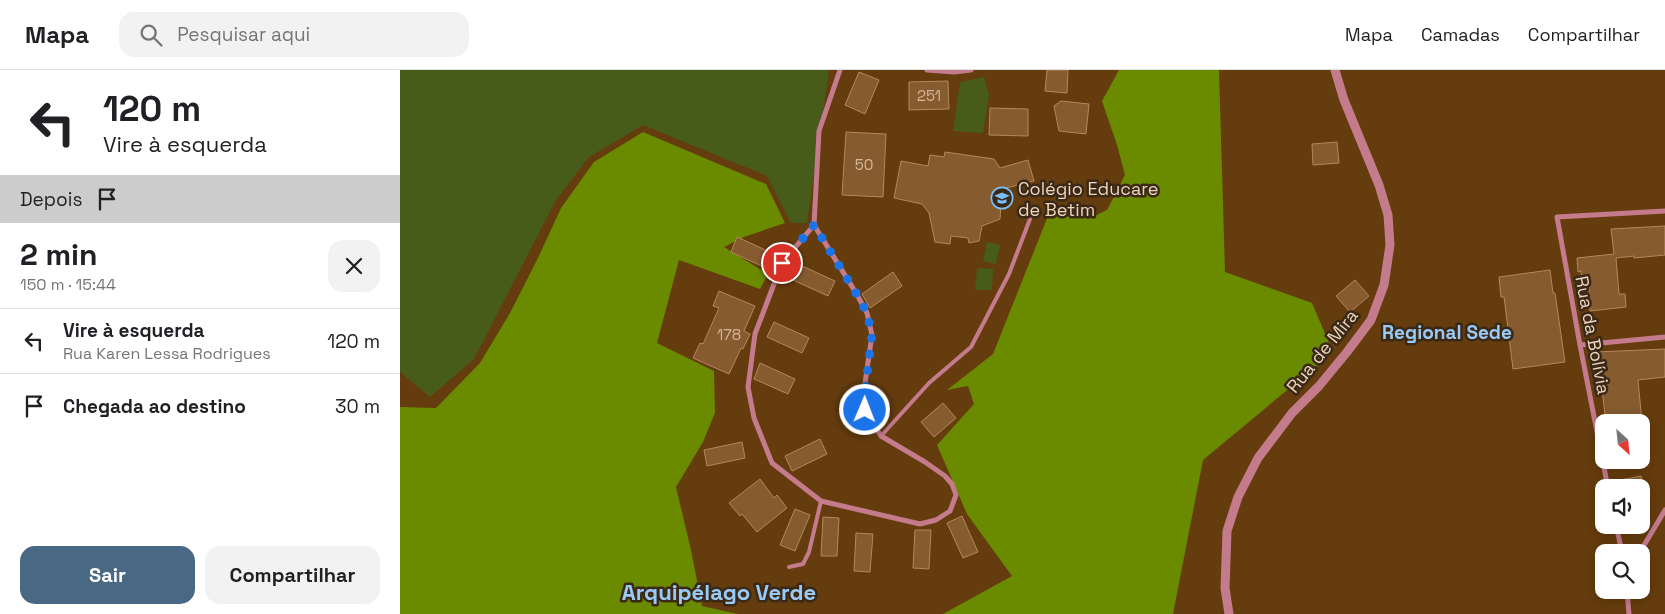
<!DOCTYPE html>
<html lang="pt">
<head>
<meta charset="utf-8">
<style>
	body { margin:0; font-family:"Space Grotesk",sans-serif; background:#f2f2f2; color:#202124; height:100vh; display:flex; flex-direction:column; font-size:19px; white-space:nowrap }
	* { box-sizing:border-box; margin:0 }
	p { font-size:16px; color:#757577 }
	.icon { flex:none; width:28px; height:28px; fill:none; stroke:currentColor; stroke-width:2; stroke-linecap:round; stroke-linejoin:round }
	.map { position:relative; flex:1; overflow:hidden }
	.panel { display:flex; flex-direction:column; background:#fff; width:400px }
	.panel>* { flex:none }
	.guide { background:#fff; color:#202124; overflow:hidden }
	.needle { width:32px; rotate:153deg }
	.fabs { position:absolute; left:1195px; top:344px; display:grid; gap:10px }
	.fabs a { display:grid; place-items:center; width:55px; height:55px; border-radius:10px; background:#fff; box-shadow:0 2px 12px #0003; font-size:25px }
	.pin { position:absolute; display:grid; place-items:center; width:42px; height:42px; color:#fff; margin:-21px; border:2px solid #fff; border-radius:50%; box-shadow:0 1px 5px #0007 }
	.me { position:absolute; width:55px; margin:-28px; rotate:1deg; stroke-linejoin:round; filter:drop-shadow(0 0 4px #0008) }
	.turn { display:flex; align-items:center; gap:18px; height:105px; padding:0 20px; font-size:22px }
	.turn .icon { width:65px; height:65px; stroke-width:2.5 }
	.turn b { display:block; font-size:35px; line-height:42px }
	.then { display:flex; align-items:center; height:48px; padding:0 20px; background:#0003; gap:10px; font-size:19px }
	.round { display:grid; place-items:center; flex:none; width:52px; height:52px; border-radius:15px; background:#f2f2f2 }
	.headline { display:flex; align-items:center; justify-content:space-between; height:85px; padding:0 20px }
	h1 { font-size:30px; font-weight:700; line-height:38px }
	.button { display:flex; gap:10px; margin-top:auto; padding:10px 20px }
	.button a { flex:1; height:58px; border-radius:15px; background:#486883; color:#fff; font-size:20px; font-weight:700; line-height:58px; text-align:center }
	.button a+a { background:#f2f2f2; color:#202124 }
	ul { padding:0; list-style:none }
	li { display:flex; align-items:center; gap:15px; height:65px; padding:0 20px; border-top:1px solid #e0e0e0 }
	li div { flex:1 }
	li b { display:block; font-size:19px }
	li em { font-style:normal }
	header { display:flex; align-items:center; gap:30px; box-sizing:border-box; height:70px; padding:0 25px; background:#fff; border-bottom:1px solid #e0e0e0 }
	header strong { font-size:24px }
	nav { display:flex; gap:28px; margin-inline-start:auto; font-size:18px }
	.search { width:350px; height:45px; background:#f2f2f2; display:flex; align-items:center; gap:12px; box-sizing:border-box; padding:0 18px; border-radius:15px; color:#757577; font-size:19px }
	main { display:flex; flex:1; min-height:0 }
	.map>svg:first-child { display:block }
	.green { fill:#475b1a }
	.forest { fill:#6a8a00 }
	.building { fill:#865b30; stroke:#b5875c }
	.lines { fill:none; stroke-linecap:round; stroke-linejoin:round }
	.service { stroke:#c47b8c; stroke-width:4 }
	.minor { stroke:#c47b8c; stroke-width:5 }
	.tertiary { stroke:#c47b8c; stroke-width:9 }
	.route { stroke:#1a73e8; stroke-width:9; stroke-dasharray:0 16.2 }
	.labels { text-anchor:middle; dominant-baseline:central; stroke-width:5; stroke-linejoin:round; paint-order:stroke }
	.number-label { font-size:15px; fill:#d3b69a }
	.poi-label { font-size:18px; fill:#edd5be; stroke:#3b2917; text-anchor:start }
	.street-label { font-size:18px; fill:#edd5be; stroke:#3b2917 }
	.neighbourhood-label { font-size:19px; font-weight:bold; fill:#99cbf6; stroke:#3b2917 }
	.district-label { font-size:22px; font-weight:bold; fill:#99cbf6; stroke:#3b2917 }
</style>
</head>
<body>
<header>
<strong>Mapa</strong>
<div class="search"><svg class="icon" aria-label="search" viewBox="0 0 24 24"><circle cx="10" cy="10" r="6"/><path d="M15 15l6 6"/></svg>Pesquisar aqui</div>
<nav><a>Mapa</a><a>Camadas</a><a>Compartilhar</a></nav>
</header>
<main>
<section class="panel">
<div class="guide">
<div class="turn"><svg class="icon" aria-label="left" viewBox="0 0 24 24"><path d="M17 20v-9H6M10 6l-5 5 5 5"/></svg><div><b>120 m</b>Vire à esquerda</div></div>
<div class="then">Depois<svg class="icon" aria-label="arrive" viewBox="0 0 24 24"><path d="M6 21V4h12l-3 4 3 4H6"/></svg></div>
</div>
<div class="headline"><div><h1>2 min</h1><p>150 m · 15:44</p></div><a class="round"><svg class="icon" aria-label="close" viewBox="0 0 24 24"><path d="M6 6l12 12M18 6L6 18"/></svg></a></div>
<ul>
<li><svg class="icon" aria-label="left" viewBox="0 0 24 24"><path d="M17 20v-9H6M10 6l-5 5 5 5"/></svg><div><b>Vire à esquerda</b><p>Rua Karen Lessa Rodrigues</p></div><em>120 m</em></li>
<li><svg class="icon" aria-label="arrive" viewBox="0 0 24 24"><path d="M6 21V4h12l-3 4 3 4H6"/></svg><div><b>Chegada ao destino</b></div><em>30 m</em></li>
</ul>
<div class="button"><a>Sair</a><a>Compartilhar</a></div>
</section>
<div class="map">
<svg width="1265" height="544" viewBox="0 0 1265 544">
	<rect width="100%" height="100%" fill="#653c0d"/>
	<!-- green -->
	<path class="green" d="M0,0h429l-22,153h-16l-24,-47 -124,-51 -54,32 -33,43 -82,159 -44,38 -30,-25z
		M584,7l5,18 -6,38 -30,-2 7,-49z
		M587,172l13,3 -4,19 -13,-3z
		M577,198l16,1 -1,21h-17z"/>
	<!-- forest -->
	<path class="forest" d="M719,0h100l6,202 87,31 21,49 -130,108 -30,154h-230l69,-38 -45,-62 -30,-69 37,-41 -6,-18 -21,4 46,-36 59,-148 36,13 19,-9 18,-35 -8,-30 -15,-44z
		M243,62l123,52 19,39 -41,14 -20,10 44,27 -8,15 -81,-29 -22,83 57,28 1,42 -12,29 -27,45 15,63 11,56 36,8h-338v-207l36,1 44,-45 30,-50 28,-55 23,-50 33,-46z"/>
	<!-- building -->
	<path class="building" d="M647,0h21l-1,23 -22,-2z
		M459,2l20,8 -14,34 -20,-9z
		M548,11l1,28 -40,1v-28z
		M661,31l28,3 -3,30 -27,-3 -5,-25z
		M590,38l38,1v27l-39,-1z
		M446,62l40,2 -3,63 -41,-2z
		M937,72l2,21 -26,2 -1,-21z
		M545,82l49,7 6,9 28,-8 6,21 -32,8 -2,30 -18,7 -3,15 -10,2 -1,-5 -17,-2 -1,8 -15,-2 -6,-29 -7,-9 -28,-6 7,-37 27,5 2,-11 14,2z
		M1265,156v29l-31,3v-2l-18,2 3,36h6l1,13 -36,4 -1,-22 -7,1 -1,-19 -3,1 -1,-14 37,-4 -3,-25z
		M337,167l35,16 -6,15 -35,-16z
		M400,195l35,16 -7,15 -35,-16z
		M1150,200l3,23h2l10,69 -52,7 -9,-72h-3l-2,-20z
		M493,202l9,14 -32,22 -8,-14z
		M955,210l14,16 -19,16 -14,-16z
		M319,221l36,15 -11,25 6,3 -7,15 -2,-1 -12,26 -36,-16 7,-15 3,1 16,-36 -6,-2z
		M374,252l35,16 -7,15 -35,-16z
		M1265,279v28l-27,3 4,42h-34l-1,-7h-2l-4,-35 -1,1 -4,-29z
		M360,293l35,16 -7,15 -34,-15z
		M543,333l13,15 -22,19 -13,-15z
		M420,369l7,15 -35,17 -7,-15z
		M342,372l3,16 -38,8 -3,-16z
		M1241,406l2,10 -22,2 -1,-8z
		M360,409l14,19 3,-3 10,13 -30,24 -15,-18 -2,2 -11,-13z
		M395,439l15,6 -15,36 -15,-6z
		M562,446l16,36 -15,6 -16,-35z
		M423,447l16,1 -2,38h-16z
		M515,460h16l-2,39 -16,-1z
		M456,463l17,1 -3,38 -16,-1z"/>
	<g class="lines">
		<!-- service -->
		<path class="service" d="M481,366l48,-53 42,-36 38,-73 21,-55
			M389,497l14,-3 6,-12 12,-51"/>
		<!-- minor -->
		<path class="minor" d="M527,0l27,2 17,-2
			M414,155l-32,38 -27,71 -7,53 6,31 18,45 49,38 99,23 16,-4 14,-9 6,-16 -4,-11 -7,-8 -20,-14 -44,-26 -16,-26v-27l7,-48 -5,-22 -11,-20 -42,-68 5,-94 21,-61
			M1180,275l85,-8
			M1208,418l-28,-143 -23,-128 108,-6
			M1216,455l6,27
			M1240,482l25,-42
			M1227,520l2,24"/>
		<!-- tertiary -->
		<path class="tertiary" d="M829,544l-4,-26 2,-57 11,-34 20,-39 34,-45 27,-27 28,-34 24,-32 13,-35 6,-40 -2,-30 -9,-30 -35,-85 -9,-30"/>
	</g>
	<g class="lines">
		<!-- route -->
		<path class="route" d="M382,193l32,-38 42,68 11,20 5,22 -6,48 -1,27"/>
	</g>
	<!-- icons -->
	<defs>
		<g id="school-ring" transform="scale(1.125)"><circle r="9.5" fill="#3b2917" stroke="#79bff8" stroke-width="1.5"/><path d="M0-5L7-2L0 1L-7-2ZM-4 1L0 2.5L4 1V4Q0 6-4 4Z" fill="#79bff8"/></g>
	</defs>
	<g fill-rule="evenodd">
		<use href="#school-ring" x="602" y="128"/>
	</g>
	<g class="labels">
		<!-- number labels -->
		<g class="number-label">
			<text x="529" y="25">251</text>
			<text x="464" y="94">50</text>
			<text x="329" y="264">178</text>
		</g>
		<!-- poi labels -->
		<g class="poi-label">
			<text x="618" y="118">Colégio Educare<tspan x="618" dy="21">de Betim</tspan></text>
		</g>
		<!-- street labels -->
		<g class="street-label">
			<text transform="translate(1193 265) rotate(79)">Rua da Bolívia</text>
			<text transform="translate(922 281) rotate(-51)">Rua de Mira</text>
		</g>
		<!-- neighbourhood labels -->
		<g class="neighbourhood-label">
			<text x="1047" y="262">Regional Sede</text>
		</g>
		<!-- district labels -->
		<g class="district-label">
			<text x="319" y="522">Arquipélago Verde</text>
		</g>
	</g>
</svg>
<div class="fabs">
<a><svg class="needle" viewBox="-14 -14 28 28"><path d="M0-13l5 13h-10z" fill="#e53935"/><path d="M0 13l5-13h-10z" fill="#757577"/></svg></a>
<a><svg class="icon" aria-label="sound" viewBox="0 0 24 24"><path d="M4 9h4l5-4v14l-5-4H4zM17 9q2 3 0 6"/></svg></a>
<a><svg class="icon" aria-label="search" viewBox="0 0 24 24"><circle cx="10" cy="10" r="6"/><path d="M15 15l6 6"/></svg></a>
</div>
<div class="pin" style="left:382px;top:193px;background:#d93025"><svg class="icon" aria-label="arrive" viewBox="0 0 24 24"><path d="M6 21V4h12l-3 4 3 4H6"/></svg></div>
<svg class="me" style="left:465px;top:340px" viewBox="-20 -20 40 40"><circle r="17" fill="#1a73e8" stroke="#fff" stroke-width="3"/><path d="M0-11L8 9 0 5-8 9z" fill="#fff"/></svg>
</div>
</main>
</body>
</html>
